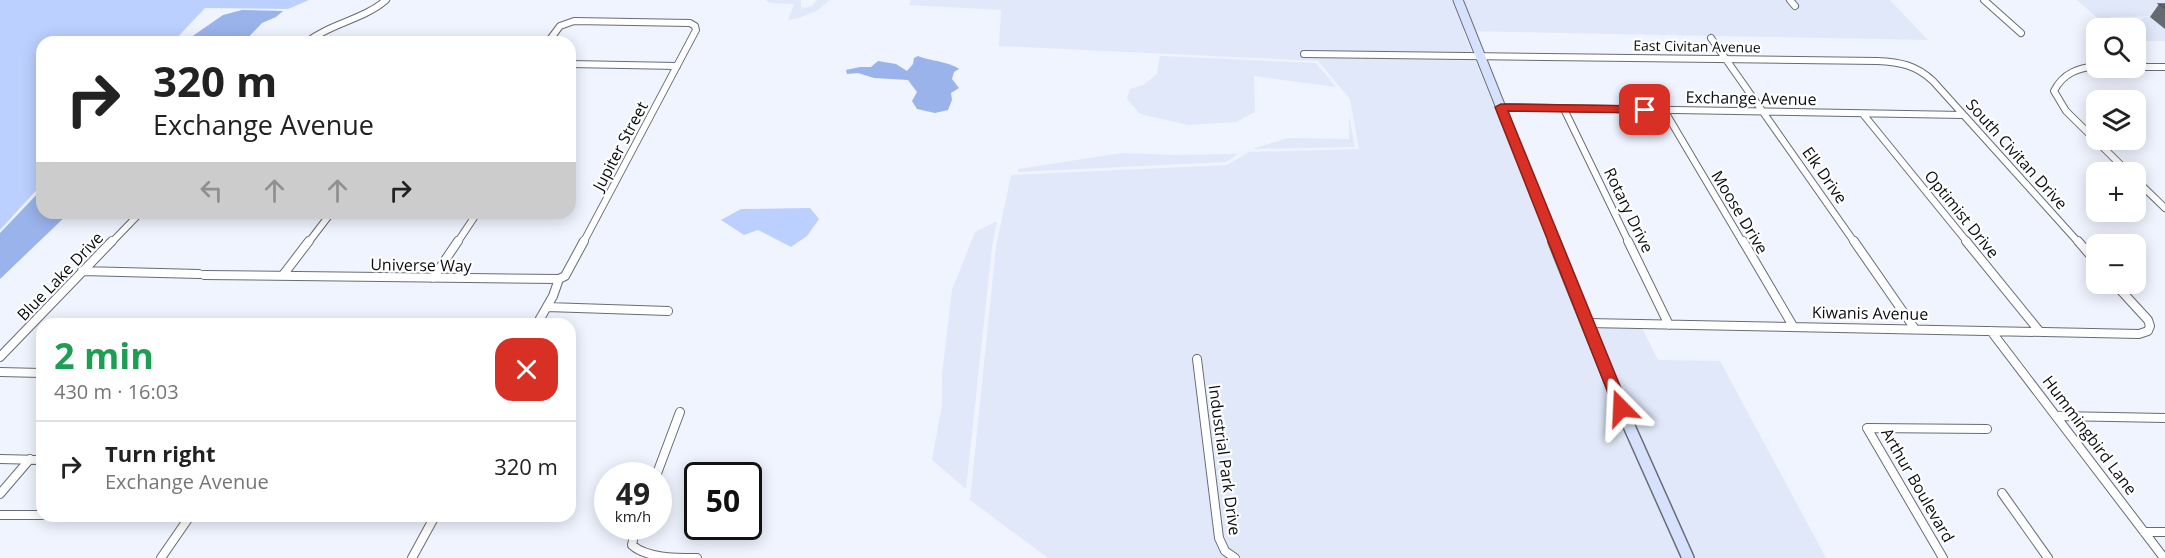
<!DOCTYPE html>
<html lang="en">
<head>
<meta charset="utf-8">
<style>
	body { margin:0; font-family:"Open Sans",sans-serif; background:#f6f6f6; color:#222; height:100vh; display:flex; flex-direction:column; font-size:22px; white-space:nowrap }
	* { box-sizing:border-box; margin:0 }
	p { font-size:20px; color:#767676 }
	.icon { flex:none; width:33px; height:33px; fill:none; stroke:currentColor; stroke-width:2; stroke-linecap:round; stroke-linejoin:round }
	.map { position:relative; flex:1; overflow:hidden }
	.sheet { position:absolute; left:36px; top:318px; width:540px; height:204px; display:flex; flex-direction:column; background:#fff; border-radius:18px; box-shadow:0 3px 15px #0003 }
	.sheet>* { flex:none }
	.banner { position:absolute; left:36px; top:36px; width:540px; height:183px; border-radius:18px; box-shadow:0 3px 15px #0003; background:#fff; color:#222; overflow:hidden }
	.buttons { position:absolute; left:2086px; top:18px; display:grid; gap:12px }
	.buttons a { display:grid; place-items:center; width:60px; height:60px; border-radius:12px; background:#fff; box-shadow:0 3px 15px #0003; font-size:30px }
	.speed { position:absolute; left:594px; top:462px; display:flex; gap:12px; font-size:30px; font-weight:700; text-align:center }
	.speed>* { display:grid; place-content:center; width:78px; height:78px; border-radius:50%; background:#fff; box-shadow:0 3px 15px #0003; line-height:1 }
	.speed small { font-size:15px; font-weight:400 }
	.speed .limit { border:3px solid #111; border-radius:9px; background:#fff; color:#111 }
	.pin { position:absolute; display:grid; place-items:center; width:51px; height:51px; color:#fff; margin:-26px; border-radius:12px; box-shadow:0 3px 9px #0006 }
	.me { position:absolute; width:66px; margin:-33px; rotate:339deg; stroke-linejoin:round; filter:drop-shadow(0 0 4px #0008) }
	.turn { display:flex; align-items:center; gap:21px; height:126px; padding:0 18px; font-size:27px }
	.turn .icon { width:78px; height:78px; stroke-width:2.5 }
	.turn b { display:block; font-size:42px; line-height:51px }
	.lanes { display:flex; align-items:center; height:57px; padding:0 18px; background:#0003; justify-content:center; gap:30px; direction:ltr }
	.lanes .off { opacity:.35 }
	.round { display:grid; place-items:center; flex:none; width:63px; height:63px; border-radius:18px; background:#f6f6f6 }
	.headline { display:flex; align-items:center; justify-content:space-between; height:102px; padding:0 18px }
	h1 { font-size:36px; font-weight:700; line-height:45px; color:#1e9e55 }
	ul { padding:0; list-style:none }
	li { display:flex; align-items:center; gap:18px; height:90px; padding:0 18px; border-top:2px solid #e0e0e0 }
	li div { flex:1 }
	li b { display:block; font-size:22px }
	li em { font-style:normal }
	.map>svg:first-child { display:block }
	.built { fill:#e0e8f9 }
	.green { fill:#bbd0fe }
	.water { fill:#9ab3eb }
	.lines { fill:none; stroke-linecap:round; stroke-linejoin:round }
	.minor-far1-casing { stroke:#686c75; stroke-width:8 }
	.minor-casing { stroke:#686c75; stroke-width:10 }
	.secondary-far1-casing { stroke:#686c75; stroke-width:11 }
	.secondary-casing { stroke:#686c75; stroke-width:14 }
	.minor-far1 { stroke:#fff; stroke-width:6 }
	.minor { stroke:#fff; stroke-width:8 }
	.secondary-far1 { stroke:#d6e1fd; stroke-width:9 }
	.secondary { stroke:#d6e1fd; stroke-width:11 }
	.wall { fill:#666a72 }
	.building { fill:#777b84; stroke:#53565c; stroke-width:1.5 }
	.route { fill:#d93025; stroke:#8d1f18; stroke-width:1.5 }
	.labels { text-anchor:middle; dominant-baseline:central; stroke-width:4.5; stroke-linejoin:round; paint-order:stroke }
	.far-street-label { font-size:14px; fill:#0a0c0f; stroke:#fff }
	.street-label { font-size:16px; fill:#0a0c0f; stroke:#fff }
</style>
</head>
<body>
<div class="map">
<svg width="2165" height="558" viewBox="0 0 2165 558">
	<rect width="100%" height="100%" fill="#eff4ff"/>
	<!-- built -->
	<path class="built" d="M765,0h36v7l4,1 7,-2 5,-6h13l-14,11 -17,7 -11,2 6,-16 -24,-1z
		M911,0h979l38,40 -465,-9 219,527h-634l-78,-58 26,-253 15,-72 216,-10 22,-13 110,-3 -9,-50 -32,-38 -319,-15 2,-36 -92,-5z
		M2077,0h88v16l-55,1v2l-10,1z
		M2143,17h22v24h-29v-13h-22l-10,-7 40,-2z
		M1160,56l156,7 20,24 -82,-11 1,36 -19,10 -48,3 -48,-11 -13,-15 3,-10 13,-4 14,-11z
		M1349,116l6,31 -103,2 36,-11 61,1z
		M1122,153l50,2 66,-1 -12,8 -208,10v-3z
		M997,221l-5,26 -26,242 -34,-29 10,-55v-30l10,-85 23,-58z
		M1595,327l47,1 16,32 62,1 106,197h-132l-67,-150z"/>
	<!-- green -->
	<path class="green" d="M0,0h309l-21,9 -83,-1 -32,34h-131v142l-42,46z
		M810,208l9,11 -12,17 -16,11 -33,-17 -14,5 -23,-15 20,-11z"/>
	<!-- water -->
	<path class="water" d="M242,10l41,1 -7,6 -14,6 -18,19h-60l39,-27z
		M918,56c12,5 33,6 41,13l-5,3 -2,7 7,9 -8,5 1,7 -4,10 -13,3 -18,-4 -5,-8 5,-9 -9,-12 -34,-2 -16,-5 -11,1 -1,-4 14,-3h11l7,-6 18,3 11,7 6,-7 1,-6z
		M42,189v24h27l-69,66v-46z"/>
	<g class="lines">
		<!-- minor-far1 casing -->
		<g class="minor-far1-casing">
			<path id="minor-far1" d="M1790,0l5,6
				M1984,0l37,33
				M1711,38l144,205
				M307,42c24,-19 56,-22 79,-42
				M548,42l12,-16 14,-5 116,2 5,3 1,4 -113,213
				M1304,54l573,7c23,1 39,4 56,20l146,162
				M570,64l107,2
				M2097,66c-19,2 -34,7 -43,25l12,20 62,61
				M2136,67h29
				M1501,107l462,8
				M1564,109l65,134
				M1664,110l79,133
				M1863,114l105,129
				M2136,180l29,28
				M111,243l29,-30
				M308,243l23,-30
				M457,243l20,-30"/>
		</g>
		<!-- minor casing -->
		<g class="minor-casing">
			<path id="minor" d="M1628,241l41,84
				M1743,241l50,85
				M1854,241l61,88
				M1966,241l74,91
				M2078,241l19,22
				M82,271l117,3
				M204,275l355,4
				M283,275l26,-34
				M433,278l25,-37
				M547,307l121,4
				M1588,323l551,11 9,-3 2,-5 -2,-6 -33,-36
				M537,324l16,-28 6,-17 6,-3 19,-35
				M1991,331l173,227
				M0,357l112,-116
				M1197,359l22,179 6,13 10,7
				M0,372l42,1
				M2058,416l107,2
				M0,459l42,1
				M656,476l24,-64
				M2002,493l46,65
				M0,494l30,-35
				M0,515h42
				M114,516l51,1
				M636,526l-4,19c14,13 43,13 65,13
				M2144,532h21
				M161,558l29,-42
				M412,558l23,-42
				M1943,558l-76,-130 120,1"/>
		</g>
		<!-- secondary-far1 casing -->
		<g class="secondary-far1-casing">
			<path id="secondary-far1" d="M1458,0l97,243"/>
		</g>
		<!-- secondary casing -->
		<g class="secondary-casing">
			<path id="secondary" d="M1554,241l67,167 67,150"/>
		</g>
		<!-- minor-far1 -->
		<use href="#minor-far1" class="minor-far1"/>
		<!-- minor -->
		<use href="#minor" class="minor"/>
		<!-- secondary-far1 -->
		<use href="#secondary-far1" class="secondary-far1"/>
		<!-- secondary -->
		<use href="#secondary" class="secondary"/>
	</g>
	<!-- wall -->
	<path class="wall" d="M2159,4h6v25l-15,-12z"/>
	<!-- building -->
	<path class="building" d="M2159,4h6v4z"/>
	<!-- route -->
	<path class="route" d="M1501,104l144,2 6,4 -6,3 -137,-2 121,297 -2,4h-11l-2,-4 -119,-301z"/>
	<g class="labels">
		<!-- far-street labels -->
		<g class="far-street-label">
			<text transform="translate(1697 46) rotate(1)">East Civitan Avenue</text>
		</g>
		<!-- street labels -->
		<g class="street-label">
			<text transform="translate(1751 98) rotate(1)">Exchange Avenue</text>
			<text transform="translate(620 146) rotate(-62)">Jupiter Street</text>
			<text transform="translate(2017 154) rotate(48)">South Civitan Drive</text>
			<text transform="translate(1825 175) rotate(55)">Elk Drive</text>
			<text transform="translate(1629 210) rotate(64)">Rotary Drive</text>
			<text transform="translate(1740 212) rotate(59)">Moose Drive</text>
			<text transform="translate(1962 214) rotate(51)">Optimist Drive</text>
			<text transform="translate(421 265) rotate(1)">Universe Way</text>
			<text transform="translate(60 276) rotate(-46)">Blue Lake Drive</text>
			<text transform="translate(1870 313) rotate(1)">Kiwanis Avenue</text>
			<text transform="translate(2090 435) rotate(53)">Hummingbird Lane</text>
			<text transform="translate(1225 460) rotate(82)">Industrial Park Drive</text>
			<text transform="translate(1918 485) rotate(60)">Arthur Boulevard</text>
		</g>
	</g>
</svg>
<div class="buttons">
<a><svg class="icon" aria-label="search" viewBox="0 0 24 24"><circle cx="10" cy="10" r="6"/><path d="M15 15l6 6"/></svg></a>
<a><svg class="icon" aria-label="layers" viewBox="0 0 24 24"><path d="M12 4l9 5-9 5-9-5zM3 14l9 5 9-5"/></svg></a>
<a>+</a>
<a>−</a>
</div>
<div class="speed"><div>49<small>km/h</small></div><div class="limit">50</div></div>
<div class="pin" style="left:1645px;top:110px;background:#d93025"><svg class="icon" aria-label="arrive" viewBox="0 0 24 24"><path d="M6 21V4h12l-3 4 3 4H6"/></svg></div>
<svg class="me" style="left:1621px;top:408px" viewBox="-20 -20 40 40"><path d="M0-17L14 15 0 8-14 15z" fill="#d93025" stroke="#fff" stroke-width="4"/></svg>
<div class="banner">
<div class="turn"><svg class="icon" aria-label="right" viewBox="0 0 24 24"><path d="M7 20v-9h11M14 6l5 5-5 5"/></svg><div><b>320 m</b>Exchange Avenue</div></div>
<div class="lanes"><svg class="icon off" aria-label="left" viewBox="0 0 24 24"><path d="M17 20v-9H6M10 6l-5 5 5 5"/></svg><svg class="icon off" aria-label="ahead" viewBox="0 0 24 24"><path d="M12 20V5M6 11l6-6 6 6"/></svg><svg class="icon off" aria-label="ahead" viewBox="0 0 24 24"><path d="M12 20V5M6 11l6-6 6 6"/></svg><svg class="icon" aria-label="right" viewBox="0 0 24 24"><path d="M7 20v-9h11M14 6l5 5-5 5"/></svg></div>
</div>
<section class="sheet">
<div class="headline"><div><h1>2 min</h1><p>430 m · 16:03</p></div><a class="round" style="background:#d93025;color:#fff"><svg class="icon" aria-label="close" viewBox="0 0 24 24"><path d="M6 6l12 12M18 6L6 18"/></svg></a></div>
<ul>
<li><svg class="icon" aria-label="right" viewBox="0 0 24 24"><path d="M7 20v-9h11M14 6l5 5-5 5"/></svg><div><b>Turn right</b><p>Exchange Avenue</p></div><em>320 m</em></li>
</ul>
</section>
</div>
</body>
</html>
